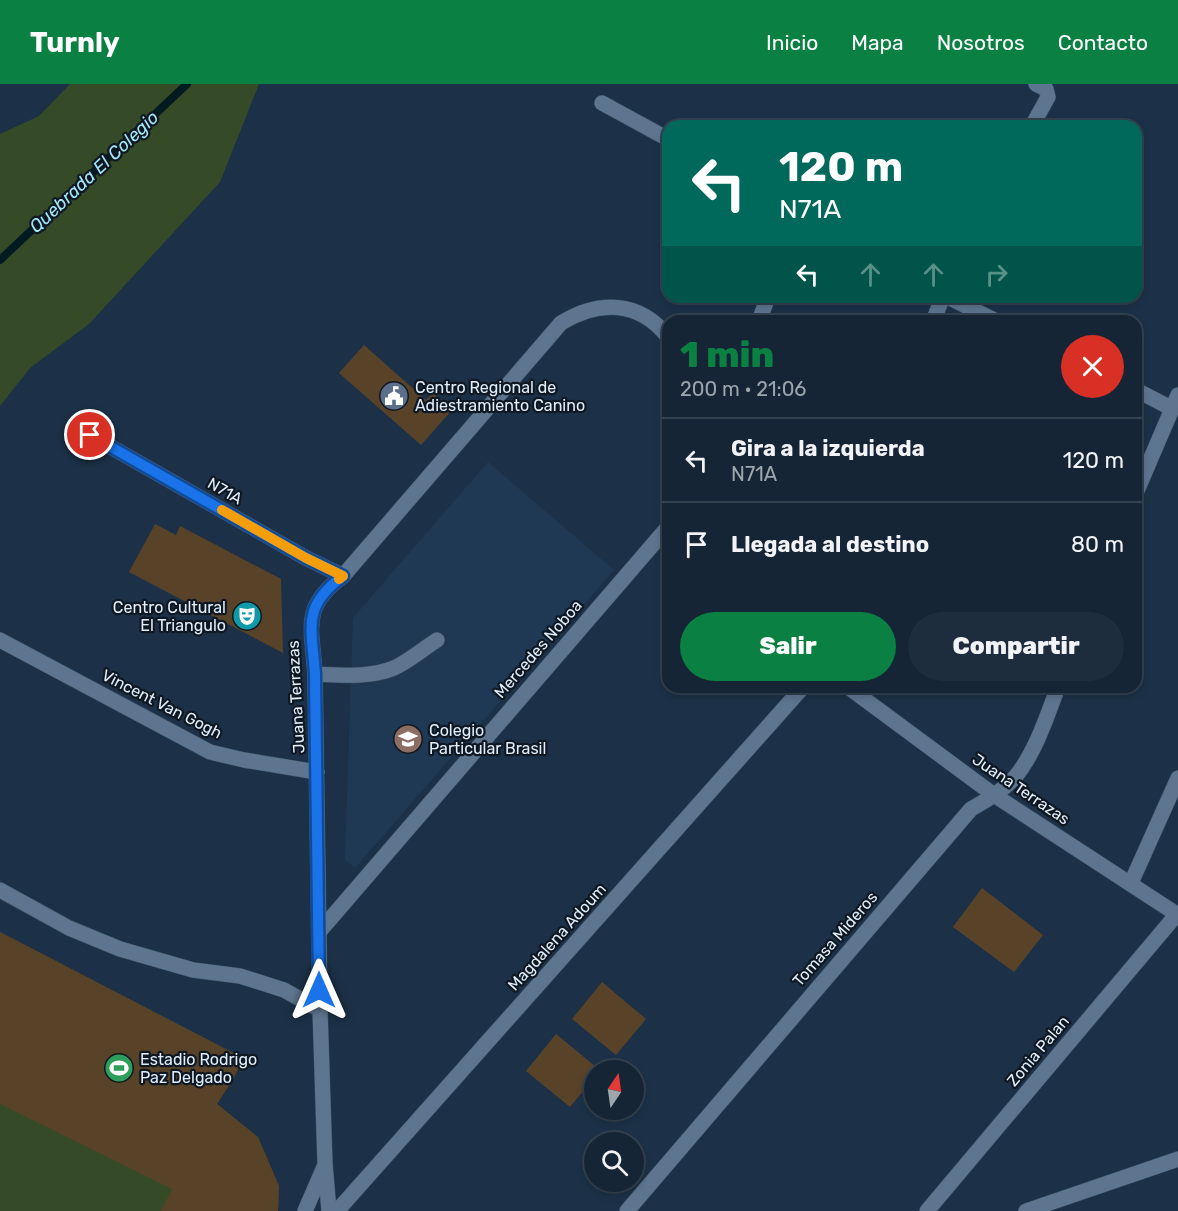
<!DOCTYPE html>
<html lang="es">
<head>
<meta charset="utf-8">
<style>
	body { margin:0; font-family:Rubik,sans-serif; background:#1e2d3d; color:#f1f3f6; height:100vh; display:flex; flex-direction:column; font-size:22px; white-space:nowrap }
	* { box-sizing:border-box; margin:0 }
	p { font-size:20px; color:#9da5ad }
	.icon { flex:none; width:33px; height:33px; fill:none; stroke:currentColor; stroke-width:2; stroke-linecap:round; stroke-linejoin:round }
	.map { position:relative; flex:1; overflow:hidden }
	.panel { position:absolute; left:662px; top:231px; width:480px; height:378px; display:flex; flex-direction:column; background:#152535; border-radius:18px; box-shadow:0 3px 9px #0003,0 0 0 2px #344250 }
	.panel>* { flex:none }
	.hud { position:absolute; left:662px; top:36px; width:480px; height:183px; border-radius:18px; box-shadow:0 3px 9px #0003,0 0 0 2px #344250; background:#00695c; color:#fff; overflow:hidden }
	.needle { width:39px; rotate:13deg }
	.fabs { position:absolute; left:584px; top:976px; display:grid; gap:12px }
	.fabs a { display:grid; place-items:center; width:60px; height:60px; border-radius:50%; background:#152535; box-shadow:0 3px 9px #0003,0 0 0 2px #344250; font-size:30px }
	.pin { position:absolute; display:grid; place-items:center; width:51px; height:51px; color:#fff; margin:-26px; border:3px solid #fff; border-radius:50%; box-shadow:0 2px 6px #0007 }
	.me { position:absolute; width:66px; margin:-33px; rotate:0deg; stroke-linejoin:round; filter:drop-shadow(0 0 4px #0008) }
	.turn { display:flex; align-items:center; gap:21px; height:126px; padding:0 18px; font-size:27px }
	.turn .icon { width:78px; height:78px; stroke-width:2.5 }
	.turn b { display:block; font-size:42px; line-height:51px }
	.lanes { display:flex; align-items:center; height:57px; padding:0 18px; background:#0003; justify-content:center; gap:30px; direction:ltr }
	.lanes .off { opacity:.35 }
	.round { display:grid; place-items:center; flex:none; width:63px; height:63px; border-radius:32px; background:#1e2d3d }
	.summary { display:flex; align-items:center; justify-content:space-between; height:102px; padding:0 18px }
	h1 { font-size:36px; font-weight:800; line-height:45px; color:#0b8043 }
	.cta { display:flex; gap:12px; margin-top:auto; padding:12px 18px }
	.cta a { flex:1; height:69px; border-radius:36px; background:#0b8043; color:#fff; font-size:24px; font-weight:800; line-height:69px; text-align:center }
	.cta a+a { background:#1e2d3d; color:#f1f3f6 }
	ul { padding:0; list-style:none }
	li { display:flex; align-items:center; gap:18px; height:84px; padding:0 18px; border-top:2px solid #344250 }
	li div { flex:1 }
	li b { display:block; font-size:22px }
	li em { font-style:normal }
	header { display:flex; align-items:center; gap:36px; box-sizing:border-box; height:84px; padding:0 30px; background:#0b8043; color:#fff }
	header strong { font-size:28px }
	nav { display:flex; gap:33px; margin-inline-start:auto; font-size:21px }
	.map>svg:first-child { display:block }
	.built { fill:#1f3955 }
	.green { fill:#354a27 }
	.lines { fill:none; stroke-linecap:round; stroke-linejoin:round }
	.stream { stroke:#011b21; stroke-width:8 }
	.building { fill:#584329 }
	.minor-casing { stroke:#3d5063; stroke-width:16 }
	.minor { stroke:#5e758f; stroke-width:15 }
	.route-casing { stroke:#114b97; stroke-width:15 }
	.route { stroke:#1a73e8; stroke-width:10 }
	.slow { stroke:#f59e0b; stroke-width:10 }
	.labels { text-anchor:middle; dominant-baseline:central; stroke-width:4.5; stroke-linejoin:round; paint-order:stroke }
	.poi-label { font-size:16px; fill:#e0eefc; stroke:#0f1822; text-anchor:start }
	.street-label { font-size:16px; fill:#e0eefc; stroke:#0f1822 }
	.water-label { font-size:18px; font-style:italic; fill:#a4e7f8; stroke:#0f1822 }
</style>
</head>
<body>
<header>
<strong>Turnly</strong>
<nav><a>Inicio</a><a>Mapa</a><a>Nosotros</a><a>Contacto</a></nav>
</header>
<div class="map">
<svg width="1178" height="1127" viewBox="0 0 1178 1127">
	<rect width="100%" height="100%" fill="#1c3147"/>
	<!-- built -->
	<path class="built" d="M488,378l126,108 -259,298 -10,-8 8,-242z"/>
	<!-- green -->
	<path class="green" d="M70,0h189l-39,98 -131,142 -59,44 -30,38v-272l39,-18z
		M0,848l243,126 -26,46 41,33 21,49 -1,25h-278z"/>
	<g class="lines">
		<!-- stream -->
		<path class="stream" d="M0,176l187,-176"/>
	</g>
	<!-- building -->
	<path class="building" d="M364,261l62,55 7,-7 19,17 -31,35 -82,-72z
		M155,440l21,11 4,-9 101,53 2,74 -154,-81z
		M982,804l61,47 -29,37 -61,-45z
		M0,848l243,126 -9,20 -17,26 41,33 21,49 -1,25h-117l11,-22 -172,-85z
		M602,898l44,37 -30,36 -44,-36z
		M556,950l45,37h-7v7l-24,29 -44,-36z"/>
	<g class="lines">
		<!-- minor casing -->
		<g class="minor-casing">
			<path id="minor" d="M602,19l66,36
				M1032,42l16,-29 -2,-8 -10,-5
				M948,213l48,24
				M759,237l9,-24
				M933,237l10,-24
				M1136,306l35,18
				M90,351l216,123 37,18
				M1136,409l42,-98
				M0,556l210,112 34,8 73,12
				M315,590c25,1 55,4 79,-6 15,-7 29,-19 43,-28
				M848,603l146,108 184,120
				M1131,799l47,-105
				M0,806l69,38 51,21 73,21 47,6 44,14 36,20
				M319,848l349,-405
				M305,1127l19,-44
				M329,1127l-4,-47 -5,-154 -5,-336c-3,-47 -14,-67 28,-98l218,-253c37,-23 78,-23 107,14
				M337,1127l466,-524
				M627,1127l344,-402c16,-9 33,-19 45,-33 20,-25 31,-60 42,-89
				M927,1127l250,-297
				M1026,1127l152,-52"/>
		</g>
		<!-- minor -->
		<use href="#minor" class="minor"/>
	</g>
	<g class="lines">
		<!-- route casing -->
		<g class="route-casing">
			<path id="route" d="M90,351l216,123 37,18c-42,31 -31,51 -28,98l4,316"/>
		</g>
		<!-- route -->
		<use href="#route" class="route"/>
		<!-- slow -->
		<path class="slow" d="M222,426l84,48 37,18 -4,3"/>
	</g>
	<!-- icons -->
	<defs>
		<g id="civic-disc" transform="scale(1.5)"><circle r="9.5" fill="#5c6f8a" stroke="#0f1822"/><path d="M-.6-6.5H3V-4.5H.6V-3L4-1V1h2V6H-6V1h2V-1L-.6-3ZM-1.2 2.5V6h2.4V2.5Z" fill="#fff"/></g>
		<g id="theatre-disc" transform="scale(1.5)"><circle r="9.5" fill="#0f9aa8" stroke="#0f1822"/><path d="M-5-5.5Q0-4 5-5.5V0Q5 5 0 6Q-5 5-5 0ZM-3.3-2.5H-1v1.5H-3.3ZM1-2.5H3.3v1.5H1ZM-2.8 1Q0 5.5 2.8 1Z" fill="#fff"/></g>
		<g id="university-disc" transform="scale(1.5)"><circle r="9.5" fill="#8d6e63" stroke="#0f1822"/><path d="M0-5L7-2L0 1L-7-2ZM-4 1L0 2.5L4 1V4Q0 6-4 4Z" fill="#fff"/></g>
		<g id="stadium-disc" transform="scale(1.5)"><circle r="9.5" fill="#2e9e5b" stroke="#0f1822"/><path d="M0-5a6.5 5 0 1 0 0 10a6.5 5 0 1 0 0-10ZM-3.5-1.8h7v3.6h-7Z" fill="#fff"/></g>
	</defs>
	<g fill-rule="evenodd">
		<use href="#civic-disc" x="394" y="312"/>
		<use href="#theatre-disc" x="247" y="532"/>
		<use href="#university-disc" x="408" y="655"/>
		<use href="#stadium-disc" x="119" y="984"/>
	</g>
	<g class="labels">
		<!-- poi labels -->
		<g class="poi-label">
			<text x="415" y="303">Centro Regional de<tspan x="415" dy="18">Adiestramiento Canino</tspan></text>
			<text x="226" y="523" text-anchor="end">Centro Cultural<tspan x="226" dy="18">El Triangulo</tspan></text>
			<text x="429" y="646">Colegio<tspan x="429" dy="18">Particular Brasil</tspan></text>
			<text x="140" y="975">Estadio Rodrigo<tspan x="140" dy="18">Paz Delgado</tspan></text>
		</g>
		<!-- street labels -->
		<g class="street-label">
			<text transform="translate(225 407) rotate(30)">N71A</text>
			<text transform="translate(538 565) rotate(-49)">Mercedes Noboa</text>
			<text transform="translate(296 613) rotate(-93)">Juana Terrazas</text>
			<text transform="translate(162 620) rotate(27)">Vincent Van Gogh</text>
			<text transform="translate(1021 705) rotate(34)">Juana Terrazas</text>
			<text transform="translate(557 853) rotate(-48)">Magdalena Adoum</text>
			<text transform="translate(835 855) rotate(-49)">Tomasa Mideros</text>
			<text transform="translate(1038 967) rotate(-50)">Zonia Palan</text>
		</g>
		<!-- water labels -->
		<g class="water-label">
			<text transform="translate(94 88) rotate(-43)">Quebrada El Colegio</text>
		</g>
	</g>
</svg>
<div class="fabs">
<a><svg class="needle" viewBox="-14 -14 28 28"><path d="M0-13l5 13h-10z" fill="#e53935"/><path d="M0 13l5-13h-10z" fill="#9da5ad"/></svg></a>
<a><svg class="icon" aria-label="search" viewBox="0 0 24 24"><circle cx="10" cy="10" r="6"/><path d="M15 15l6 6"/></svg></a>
</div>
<div class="pin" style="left:90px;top:351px;background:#d93025"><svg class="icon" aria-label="arrive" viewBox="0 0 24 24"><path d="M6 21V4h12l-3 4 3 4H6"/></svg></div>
<svg class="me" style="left:319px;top:906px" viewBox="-20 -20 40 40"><path d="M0-17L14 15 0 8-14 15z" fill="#1a73e8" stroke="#fff" stroke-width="4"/></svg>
<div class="hud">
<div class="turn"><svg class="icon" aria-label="left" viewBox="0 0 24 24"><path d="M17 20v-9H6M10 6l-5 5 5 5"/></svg><div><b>120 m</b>N71A</div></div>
<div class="lanes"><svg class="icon" aria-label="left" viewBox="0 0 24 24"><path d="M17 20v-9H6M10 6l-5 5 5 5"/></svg><svg class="icon off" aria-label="ahead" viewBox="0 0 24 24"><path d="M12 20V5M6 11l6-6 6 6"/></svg><svg class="icon off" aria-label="ahead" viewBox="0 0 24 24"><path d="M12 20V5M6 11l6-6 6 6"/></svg><svg class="icon off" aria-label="right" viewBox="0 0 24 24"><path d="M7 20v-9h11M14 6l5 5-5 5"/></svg></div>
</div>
<section class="panel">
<div class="summary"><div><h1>1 min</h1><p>200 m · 21:06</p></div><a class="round" style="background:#d93025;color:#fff"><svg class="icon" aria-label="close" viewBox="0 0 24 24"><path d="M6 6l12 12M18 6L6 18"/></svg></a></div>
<ul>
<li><svg class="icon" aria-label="left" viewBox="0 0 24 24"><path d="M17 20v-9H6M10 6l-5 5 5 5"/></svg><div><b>Gira a la izquierda</b><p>N71A</p></div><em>120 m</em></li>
<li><svg class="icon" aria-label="arrive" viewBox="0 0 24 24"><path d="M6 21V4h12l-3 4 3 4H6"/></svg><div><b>Llegada al destino</b></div><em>80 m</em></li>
</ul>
<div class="cta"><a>Salir</a><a>Compartir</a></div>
</section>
</div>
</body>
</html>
